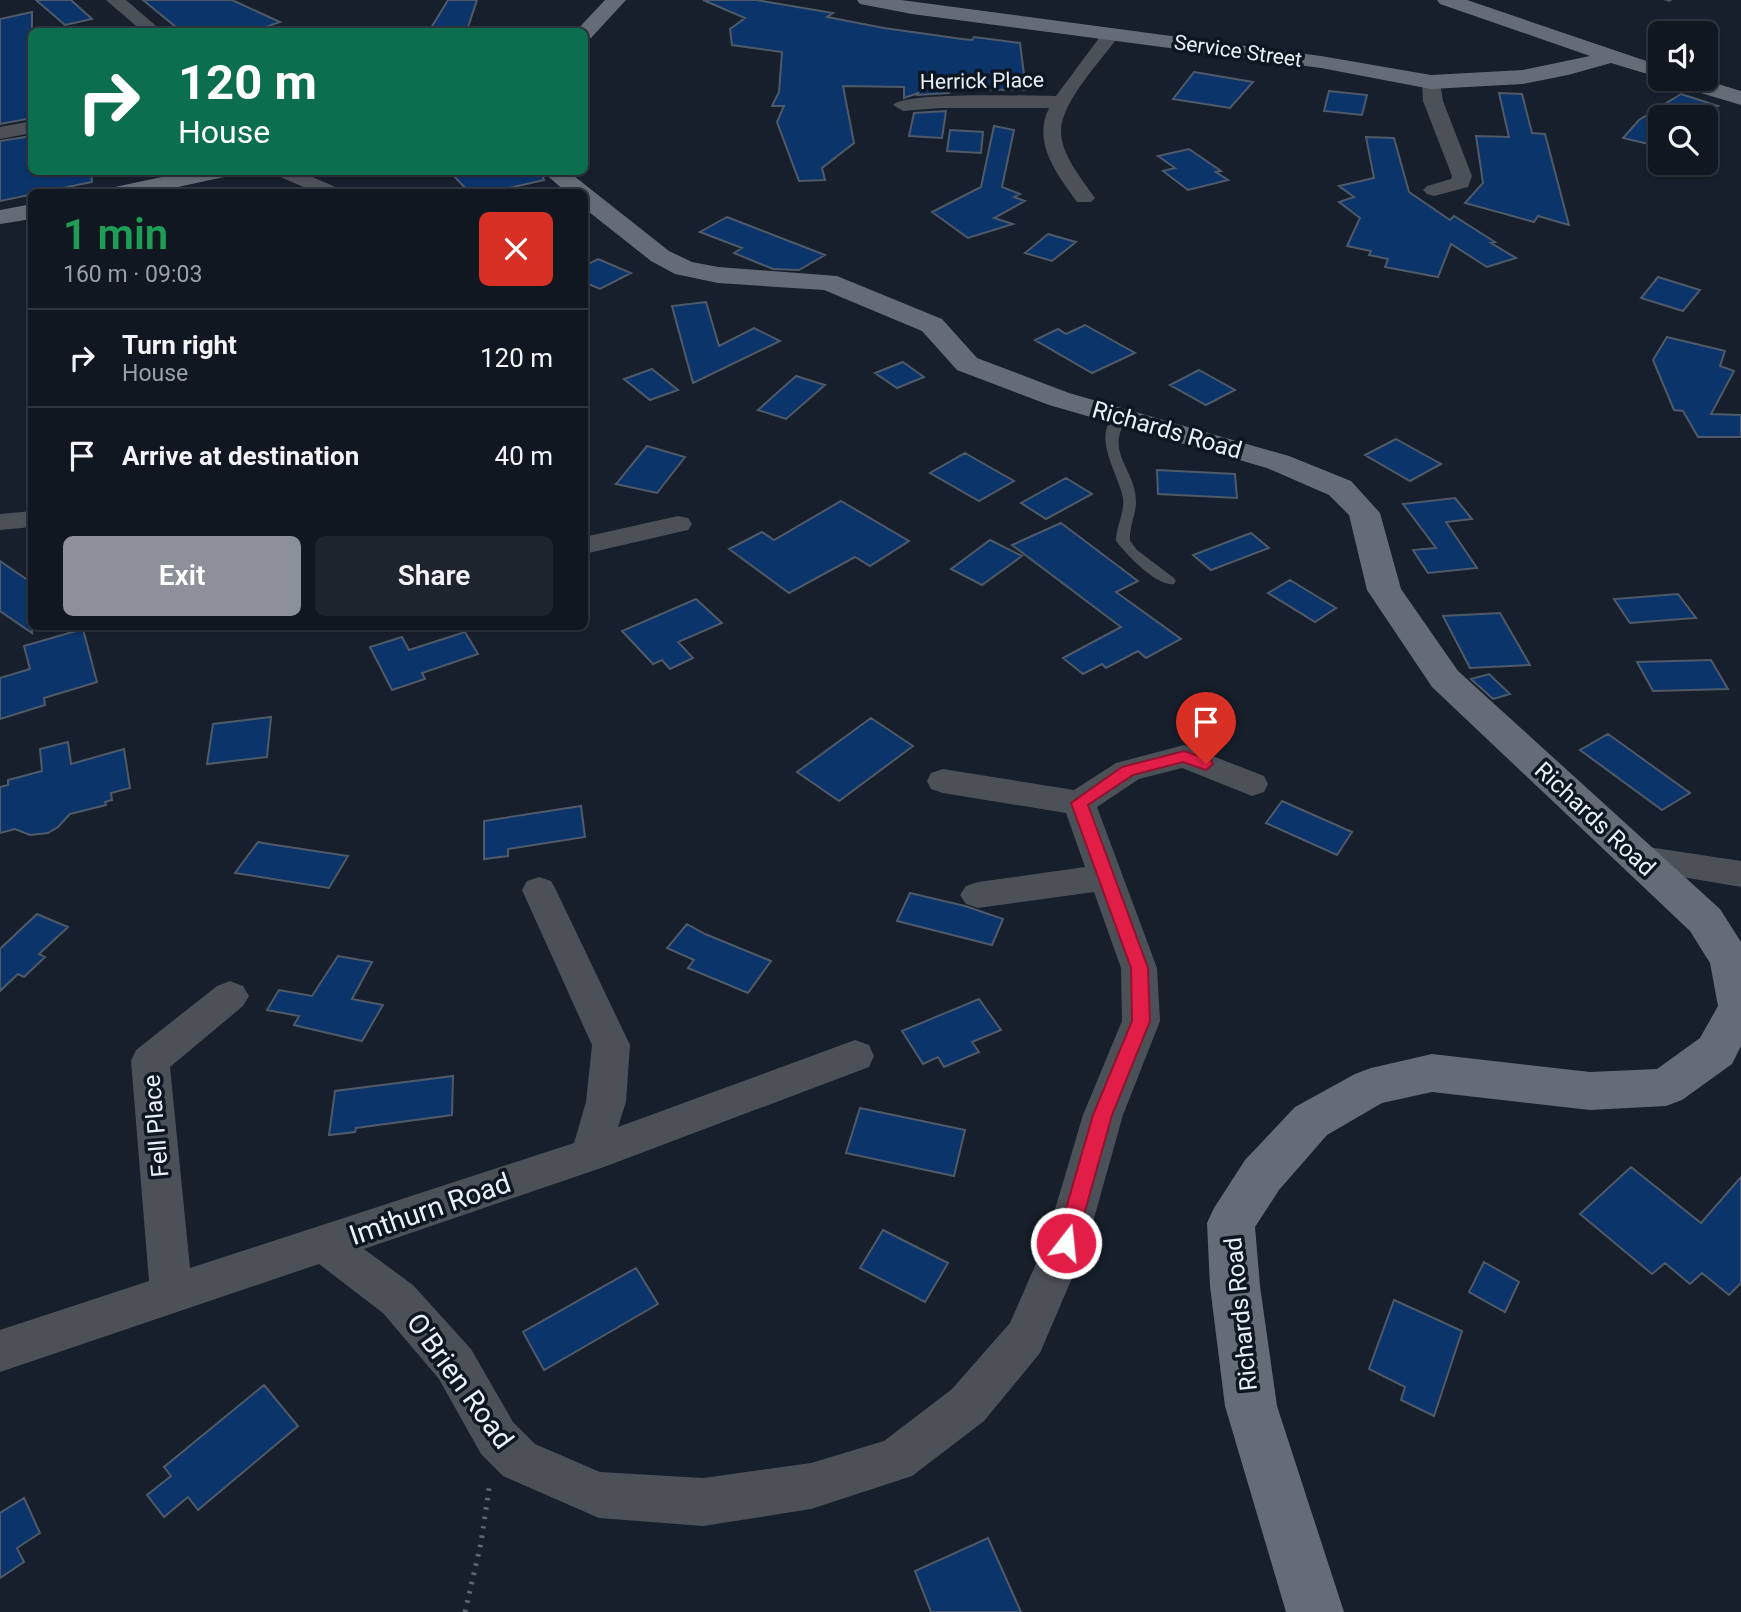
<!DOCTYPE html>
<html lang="en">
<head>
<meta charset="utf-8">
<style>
	body { margin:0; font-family:Roboto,sans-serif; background:#1e242e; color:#f1f3f6; height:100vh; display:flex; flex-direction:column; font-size:26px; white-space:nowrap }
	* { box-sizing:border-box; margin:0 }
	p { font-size:23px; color:#9c9fa5 }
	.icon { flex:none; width:38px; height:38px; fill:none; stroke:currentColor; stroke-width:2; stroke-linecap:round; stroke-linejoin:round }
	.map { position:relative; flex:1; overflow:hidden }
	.side { position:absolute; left:28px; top:189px; width:560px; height:441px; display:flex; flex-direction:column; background:#111721; border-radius:10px; box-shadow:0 2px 5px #0004,0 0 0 2px #30363f }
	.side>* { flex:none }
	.banner { position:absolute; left:28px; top:28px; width:560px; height:147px; border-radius:10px; box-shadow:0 2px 5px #0004,0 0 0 2px #30363f; background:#0b6e4f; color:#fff; overflow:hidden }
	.fabs { position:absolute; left:1648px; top:21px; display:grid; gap:14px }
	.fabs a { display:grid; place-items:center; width:70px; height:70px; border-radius:10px; background:#111721; box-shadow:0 2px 5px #0004,0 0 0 2px #30363f; font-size:35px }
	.pin { position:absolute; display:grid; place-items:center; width:60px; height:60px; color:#fff; margin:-72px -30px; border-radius:50% 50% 50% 0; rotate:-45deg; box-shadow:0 0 7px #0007 }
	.pin .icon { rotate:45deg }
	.me { position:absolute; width:77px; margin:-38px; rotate:16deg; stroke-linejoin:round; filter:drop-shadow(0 0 5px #0008) }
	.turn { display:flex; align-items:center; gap:24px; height:147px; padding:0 35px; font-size:32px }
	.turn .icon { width:91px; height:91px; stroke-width:2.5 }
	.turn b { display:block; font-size:49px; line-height:60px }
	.round { display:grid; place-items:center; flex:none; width:74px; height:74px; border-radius:10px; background:#1e242e }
	.overview { display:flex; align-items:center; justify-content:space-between; height:119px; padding:0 35px }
	h1 { font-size:42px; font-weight:600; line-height:52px; color:#1e9e55 }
	.primary-button { display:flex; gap:14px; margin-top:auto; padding:14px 35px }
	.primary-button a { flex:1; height:80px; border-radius:10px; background:#8c9099; color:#fff; font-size:28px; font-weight:600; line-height:80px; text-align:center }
	.primary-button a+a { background:#1e242e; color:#f1f3f6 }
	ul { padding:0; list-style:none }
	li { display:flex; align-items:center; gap:21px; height:98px; padding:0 35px; border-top:2px solid #30363f }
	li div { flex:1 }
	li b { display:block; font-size:26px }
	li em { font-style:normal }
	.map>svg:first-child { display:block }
	.building { fill:#0b346b; stroke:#4f5967; stroke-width:2 }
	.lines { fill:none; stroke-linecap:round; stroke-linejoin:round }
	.path { stroke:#5f6671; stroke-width:5; stroke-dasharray:2.5 7; stroke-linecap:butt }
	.lane { fill:#4c5057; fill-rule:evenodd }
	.street { fill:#4c5057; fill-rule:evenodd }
	.secondary { fill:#656c77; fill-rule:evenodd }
	.route { fill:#e11d48; stroke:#92132f; stroke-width:2 }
	.labels { text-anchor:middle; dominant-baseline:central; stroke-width:7; stroke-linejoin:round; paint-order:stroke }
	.far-street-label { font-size:21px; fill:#eaf0f8; stroke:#0e1622 }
	.street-label { font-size:24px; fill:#eaf0f8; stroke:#0e1622 }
	.near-street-label { font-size:28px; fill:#eaf0f8; stroke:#0e1622 }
</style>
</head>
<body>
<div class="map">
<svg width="1741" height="1612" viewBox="0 0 1741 1612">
	<rect width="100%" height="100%" fill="#171f2c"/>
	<!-- building -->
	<path class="building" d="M36,0h35l21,19 -27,6z
		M143,0h89l48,22 -28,10h-70z
		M448,0h29l-9,27 -37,1z
		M703,0h53l77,13 -6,4 57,11 78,11 10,1 2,-3 46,6 6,47 -76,-1 -1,4 -32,2 1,-2 -14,5v-11l-61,-1 11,57 -32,25 3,12 -26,1 -22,-59 7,-16h-12l7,-14 3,-40 -50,-7 -2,-16 15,-11z
		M32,12v106l-32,6v-105z
		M1194,72l59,10 -23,26 -57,-9z
		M1329,91l38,4 -5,20 -38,-4z
		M1499,93l23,1 10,39 13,1 24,91 -31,-9 -4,6 -69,-19 18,-20 -7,-47 33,1z
		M1681,94l37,12 -18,11h-29l-10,-3v33l-38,-9 16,-18z
		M946,111l-4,27 -33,-2 5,-23z
		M994,126l20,4 -12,57 18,7 -6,3 11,4 -31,17 19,6 -45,14 -36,-26 49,-25z
		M950,130l33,2 -2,21 -34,-2z
		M32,136v36h59l1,10 -92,19v-60z
		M1366,137l28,1 15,54 41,28 4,-4 41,26 -4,1 25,15 -29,9 -36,-23 -13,33 -53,-10 3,-8 -19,-4 2,-4 -24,-5 13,-28 -21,-16 15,-5 -15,-11 35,-8z
		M1189,149l32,22 -5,1 12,8 -40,10 -25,-19 12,-3 -17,-12z
		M450,172h91l3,8 -52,12h-23z
		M727,217l98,38 -26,15 -26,-1 -39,-16 8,-5 -42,-16z
		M1048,234l28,8 -24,19 -27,-8z
		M598,259l33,14 -31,16 -16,-7v-16z
		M1658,277l42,13 -17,21 -42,-13z
		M706,302l13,44 35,-18 26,13 -87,42 -21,-77z
		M1085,325l50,28 -43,20 -57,-33 23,-11 8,5z
		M1667,337l58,14 -5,15 14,5 -23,43 30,1v22h-43l-15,-26 -9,-1 -21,-50z
		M903,362l21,15 -27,11 -22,-15z
		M652,369l26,21 -28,10 -26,-21z
		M1199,370l36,20 -29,15 -36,-20z
		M796,376l29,9 -39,34 -28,-9z
		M1396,439l45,25 -31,17 -45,-26z
		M647,446l38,11 -28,36 -41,-9z
		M965,453l49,28 -35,20 -49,-28z
		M1157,470l78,4 2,24 -79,-4z
		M1066,478l26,16 -46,25 -25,-16z
		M1455,498l17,21 -26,3 31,46 -49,5 -15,-23 23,-2 -33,-44z
		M841,501l68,40 -39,25 -15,-9 -66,36 -60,-44 33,-17 12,8z
		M1061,523l77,58 -22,11 65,47 -35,19 -8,-7 -32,17 -4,-4 -19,10 -20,-16 58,-31 -109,-82z
		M1251,533l18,15 -58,22 -18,-15z
		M990,540l32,16 -40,29 -31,-16z
		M0,561l32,22v50l-32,-22z
		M1290,580l46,28 -21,14 -47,-29z
		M1678,594l18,24 -66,5 -16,-24z
		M696,599l26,24 -44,19 15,16 -23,11 -8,-9 -9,4 -31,-33z
		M1500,613l30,52 -60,3 -27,-52z
		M83,629l14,53 -53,16 1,7 -45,14v-41l30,-9 -6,-23z
		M465,632l13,22 -56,19 3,6 -33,11 -22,-43 32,-10 7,13z
		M1711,660l17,29 -75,2 -16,-29z
		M1489,674l21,20 -17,5 -22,-20z
		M271,717l-4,40 -60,7 6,-40z
		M871,718l42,28 -74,55 -42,-29z
		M1608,734l82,59 -28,17 -82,-60z
		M68,742l3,22 53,-15 6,39 -19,5 1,7 -7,2 1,3 -36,9 -12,13 -10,6 -18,2 -15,-6 -15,4v-46l8,-2v-5l34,-9 -2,-22z
		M1282,801l70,31 -15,23 -71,-32z
		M581,806l4,31 -77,12v7l-24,3v-38z
		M258,842l11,2 79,12 -19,32 -94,-15z
		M910,893l55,13 38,13 -11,26 -95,-24z
		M37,914l31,13 -29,27 6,3 -21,20 -6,-3 -18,17v-42z
		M687,924l18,10 66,27 -23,32 -60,-25 6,-8 -27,-12z
		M338,956l34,6 -20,37 31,6 -21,36 -68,-16 5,-9 -32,-6 12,-20 33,6z
		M979,999l22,31 -29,12 7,10 -35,15 -6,-10 -15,7 -21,-33z
		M453,1076l-1,39 -96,13 -1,4 -26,3 6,-44z
		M860,1108l105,22 -11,46 -108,-23z
		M1631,1167l70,56 40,-46v106l-12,12 -27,-22 -12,11 -25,-21 -13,11 -72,-60z
		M883,1230l65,33 -23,39 -65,-34z
		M1484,1262l35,20 -14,30 -36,-20z
		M636,1268l22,36 -114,66 -21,-38z
		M1394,1300l68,31 -28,85 -33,-16 4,-13 -36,-18z
		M264,1385l34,41 -100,84 -10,-13 -24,20 -17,-22 24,-19 -7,-9z
		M24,1498l16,35 -23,15 7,14 -24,16v-65z
		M988,1538l33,74h-90l-16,-41z"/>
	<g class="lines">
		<!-- path -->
		<path class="path" d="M465,1612l16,-69 9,-61"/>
		<!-- lane -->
		<path class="lane" d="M1663,0h10l-4,2z
			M1122,413l6,4c-25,36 8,51 8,85 0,13 -7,25 -6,39l7,9 37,28 2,3 -2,3c-17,3 -48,-30 -58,-43 0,-15 9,-29 7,-43 -4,-24 -37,-70 -1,-85z"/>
		<!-- street -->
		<path class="street" d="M106,0h20l37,32h-20z
			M1111,29l9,5c-16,24 -59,67 -59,97 0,24 21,48 34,67l-4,4h-14c-20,-28 -45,-59 -28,-94h-109l-37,3 -10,-6c11,-14 138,-9 163,-9l49,-66z
			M1431,76l9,6 3,19 29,75 -4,11 -34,9 -7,-2 -4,-4 4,-4 24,-7 1,-3 -29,-75 -1,-19z
			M32,121v12l-32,6v-12z
			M275,172h26l37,16 4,4h-27l-37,-16z
			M32,511v16l-32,3v-16z
			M678,516l10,2 4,6 -4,6 -104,24v-17z
			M1184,745l80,31 4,8 -4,8 -12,4 -70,-28 -43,11 -42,28 60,161 3,53 -37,94 -36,128 -47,110 -56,68 -72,55 -101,33 -108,17 -104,-8 -96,-42 -22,-22 -42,-75 -56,-66 -64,-49 -319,108v-42l149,-49 -18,-220 5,-11 81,-64 13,-5 13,5 6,10 -6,10 -73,61 20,201 384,-125 12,-41 6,-57 -70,-155 5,-9 12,-4 12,4 5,9 74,155 -4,57 -8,25 237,-87 14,5 5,11 -5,11 -265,100 -240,82 49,36 58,64 42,73 22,22 65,28 103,6 108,-15 73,-22 68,-52 58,-66 35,-80 38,-128 39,-94 -1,-53 -27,-76 -116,16 -12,-4 -6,-9 6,-9 12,-4 107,-15 -19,-54 -123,-20 -12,-4 -4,-8 4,-8 12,-4 131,21 42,-27z
			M1635,845l106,16v26l-118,-20 -5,-9 5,-9z"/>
		<!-- secondary -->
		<path class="secondary" d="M605,0h21l-35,38 -7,2v-8h-9z
			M857,0h44l420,56 110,19 92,-5 67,-14 -150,-52 -3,-4h30l194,66v13h3l-53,-16 -43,12 -45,9 -92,5 -110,-21 -409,-54 -52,-10z
			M1668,79h33l40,12v14l-70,-21z
			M185,172h43l-4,5 -69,15h-43l3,-5z
			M543,172h26l100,79 23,11 26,5 119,9 105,43 35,39 92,35 220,63 62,25 29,32 21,76 57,82 262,238 21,33v104l-9,18 -50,36 -16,6 -76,4 -158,-18 -50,11 -55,32 -48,55 -24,37 5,59 17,120 67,206h-58l-61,-206 -15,-120 -3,-63 7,-15 31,-48 50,-53 60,-33 16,-6 61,-14 158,18 67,-3 43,-31 18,-32 -8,-43 -20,-32 -258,-244 -65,-97 -18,-75 -20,-20 -62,-27 -218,-63 -92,-35 -35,-39 -98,-41 -106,-7 -43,-9 -24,-13 -67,-53v-16h-18z
			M32,204v15l-32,5v-14z"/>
	</g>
	<!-- route -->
	<path class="route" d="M1184,751l27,9 2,4 -7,6 -23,-8 -50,13 -45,30 60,163 2,53 -38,94 -36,128 -3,6 -7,3 -7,-3 -3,-6 37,-128 39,-94 -1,-53 -60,-165 51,-36z"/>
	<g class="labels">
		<!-- far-street labels -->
		<g class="far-street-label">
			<text transform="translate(1238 51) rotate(8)">Service Street</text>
			<text transform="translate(982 81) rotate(-1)">Herrick Place</text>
		</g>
		<!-- street labels -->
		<g class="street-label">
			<text transform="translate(1167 430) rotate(16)">Richards Road</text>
			<text transform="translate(1595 819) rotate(43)">Richards Road</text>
			<text transform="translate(156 1126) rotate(-95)">Fell Place</text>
			<text transform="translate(1241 1314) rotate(-96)">Richards Road</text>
		</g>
		<!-- near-street labels -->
		<g class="near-street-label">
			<text transform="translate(430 1209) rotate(-19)">Imthurn Road</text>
			<text transform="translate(460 1381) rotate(54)">O'Brien Road</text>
		</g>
	</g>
</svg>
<div class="fabs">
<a><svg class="icon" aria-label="sound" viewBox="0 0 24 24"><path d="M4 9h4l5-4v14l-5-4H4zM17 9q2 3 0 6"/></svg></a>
<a><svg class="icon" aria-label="search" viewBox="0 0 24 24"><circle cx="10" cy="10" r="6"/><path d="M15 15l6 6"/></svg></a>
</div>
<div class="pin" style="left:1206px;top:764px;background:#d93025"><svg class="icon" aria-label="arrive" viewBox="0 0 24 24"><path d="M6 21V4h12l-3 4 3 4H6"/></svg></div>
<svg class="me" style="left:1066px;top:1243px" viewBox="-20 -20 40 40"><circle r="17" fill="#e11d48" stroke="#fff" stroke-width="3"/><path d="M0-11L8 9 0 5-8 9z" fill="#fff"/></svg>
<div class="banner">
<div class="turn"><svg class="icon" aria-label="right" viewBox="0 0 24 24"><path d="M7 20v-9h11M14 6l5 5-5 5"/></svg><div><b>120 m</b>House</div></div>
</div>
<section class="side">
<div class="overview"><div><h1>1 min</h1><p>160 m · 09:03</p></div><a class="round" style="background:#d93025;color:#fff"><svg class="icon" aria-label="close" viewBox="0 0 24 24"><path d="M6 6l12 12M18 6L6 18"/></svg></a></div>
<ul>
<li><svg class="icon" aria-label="right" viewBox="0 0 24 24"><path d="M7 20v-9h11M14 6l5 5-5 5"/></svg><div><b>Turn right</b><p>House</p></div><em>120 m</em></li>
<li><svg class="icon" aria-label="arrive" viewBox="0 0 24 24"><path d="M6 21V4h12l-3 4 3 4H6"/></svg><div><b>Arrive at destination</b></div><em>40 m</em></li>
</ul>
<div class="primary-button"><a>Exit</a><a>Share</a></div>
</section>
</div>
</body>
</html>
